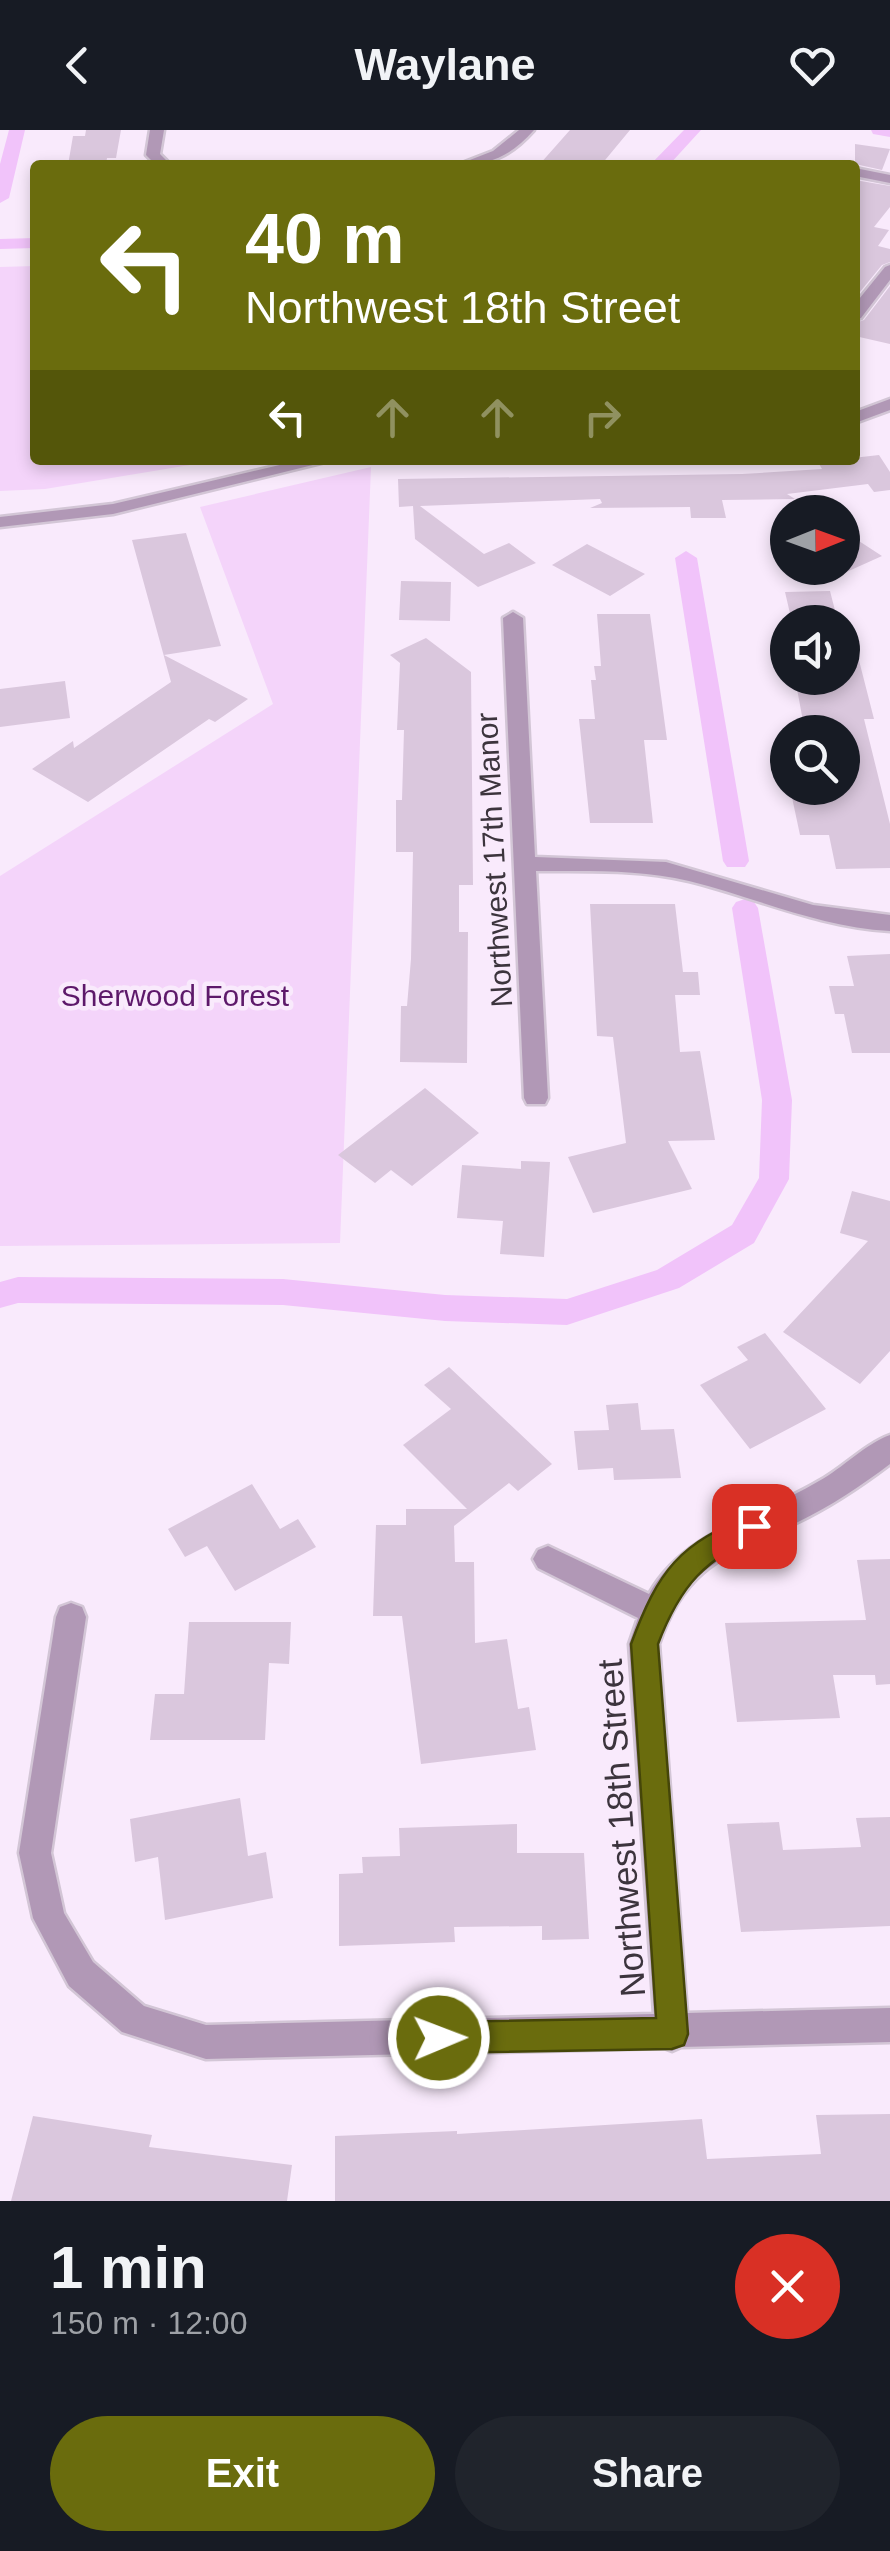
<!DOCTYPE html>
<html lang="en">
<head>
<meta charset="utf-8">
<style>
	body { margin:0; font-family:Arial,sans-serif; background:#20242c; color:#f1f3f6; height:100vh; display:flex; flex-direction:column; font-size:38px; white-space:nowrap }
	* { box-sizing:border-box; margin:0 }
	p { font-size:32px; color:#9ea1a6 }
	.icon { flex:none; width:55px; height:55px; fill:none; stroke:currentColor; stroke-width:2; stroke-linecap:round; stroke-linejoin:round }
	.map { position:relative; height:2071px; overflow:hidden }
	.details { display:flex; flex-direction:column; background:#171b24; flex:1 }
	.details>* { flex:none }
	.hud { position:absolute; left:30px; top:30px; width:830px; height:305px; border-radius:10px; box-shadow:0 5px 15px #0003; background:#6a6c0d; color:#fff; overflow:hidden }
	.needle { width:65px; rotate:89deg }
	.fabs { position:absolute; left:770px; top:365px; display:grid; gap:20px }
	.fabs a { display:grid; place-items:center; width:90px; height:90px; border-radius:50%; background:#171b24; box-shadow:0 5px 15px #0003; font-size:50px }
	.pin { position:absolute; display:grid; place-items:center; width:85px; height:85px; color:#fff; margin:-42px; border-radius:20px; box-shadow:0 5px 15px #0006 }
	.me { position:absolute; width:110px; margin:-55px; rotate:89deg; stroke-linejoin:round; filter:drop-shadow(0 0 8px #0008) }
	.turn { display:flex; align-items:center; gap:35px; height:210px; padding:0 50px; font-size:45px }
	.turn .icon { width:130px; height:130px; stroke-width:2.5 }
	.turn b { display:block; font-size:70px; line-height:85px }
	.lanes { display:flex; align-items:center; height:95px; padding:0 50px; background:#0003; justify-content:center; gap:50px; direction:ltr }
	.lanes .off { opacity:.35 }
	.round { display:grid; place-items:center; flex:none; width:105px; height:105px; border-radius:52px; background:#20242c }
	.head { display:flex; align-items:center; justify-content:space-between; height:170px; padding:0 50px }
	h1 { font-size:60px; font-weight:600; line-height:75px }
	.action { display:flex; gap:20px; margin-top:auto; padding:20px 50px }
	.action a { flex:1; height:115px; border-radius:60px; background:#6a6c0d; color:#fff; font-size:40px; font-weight:600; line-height:115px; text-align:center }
	.action a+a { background:#20242c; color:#f1f3f6 }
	header { display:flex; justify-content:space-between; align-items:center; height:130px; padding:0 50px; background:#171b24; font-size:45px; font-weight:600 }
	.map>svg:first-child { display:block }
	.green { fill:#f4d4fa }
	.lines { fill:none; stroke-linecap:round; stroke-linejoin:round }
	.canal { fill:#f1c3fa; fill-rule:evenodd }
	.building { fill:#dac7dd }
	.minor-casing { stroke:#d3c6d6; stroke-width:5 }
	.minor { fill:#b198b6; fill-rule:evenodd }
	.route { fill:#6a6c0d; stroke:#454608; stroke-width:2.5 }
	.labels { text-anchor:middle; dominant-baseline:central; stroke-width:9; stroke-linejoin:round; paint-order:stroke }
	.street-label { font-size:30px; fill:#3c343d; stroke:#f9eafc }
	.park-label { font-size:30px; fill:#5d196a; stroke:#f9eafc }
	.near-street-label { font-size:35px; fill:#3c343d; stroke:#f9eafc }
</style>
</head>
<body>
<header><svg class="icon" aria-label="back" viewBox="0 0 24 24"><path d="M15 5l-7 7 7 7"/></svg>Waylane<svg class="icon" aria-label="heart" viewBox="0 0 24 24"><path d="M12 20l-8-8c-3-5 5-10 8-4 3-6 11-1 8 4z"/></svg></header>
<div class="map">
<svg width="890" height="2071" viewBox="0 0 890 2071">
	<rect width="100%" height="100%" fill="#f9eafc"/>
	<!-- green -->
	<path class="green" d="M35,136v194h185l-175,29 -45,2v-224z
		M371,337l-31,776 -340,3v-370l273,-172 -73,-197z"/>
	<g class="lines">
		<!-- canal -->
		<path class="canal" d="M9,0h16l-16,68 -9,5v-39z
			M684,0h17l-32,35h-19z
			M871,0h19v7l-17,-3z
			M35,108v10l-35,1v-10z
			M686,421l11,7 52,303 -4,6h-18l-4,-6 -48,-303z
			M745,769l9,3 4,6 34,192 -3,79 -35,64 -75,45 -112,37 -122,-4 -162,-16 -265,-2 -18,5v-26l18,-5 265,2 162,16 122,4 90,-29 75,-45 27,-47 3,-78 -30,-192 4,-6z"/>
	</g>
	<!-- building -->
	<path class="building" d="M86,0h35l-5,28h-9l-1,7h-38l5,-29h12z
		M570,0h60l-29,35h-62z
		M855,14l35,5 -8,21 -27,-6z
		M855,50l35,6v21l-16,20 15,3 -11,16 12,3v13l-8,3 -27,33z
		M890,156v58l-35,-8v-13l9,-3z
		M879,325l11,17v18l-16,2 -6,-8 -81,10 8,5 -73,1 4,18h-35l-1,-11 -100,1 12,-5 -2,-4 -180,7 64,48 25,-11 27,20 -58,24 -63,-48 -2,-33 -14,1 -1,-28 344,-5 80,-5 -4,-7z
		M842,400l40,26 -40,18z
		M186,403l35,113 -57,9 84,44 -33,23 -6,-3 -121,83 -56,-33 41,-28 1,7 97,-66 -39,-142z
		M587,414l58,30 -35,22 -58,-31z
		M401,451l50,1 -1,39 -51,-1z
		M830,461l8,31h-46l-7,-30z
		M597,484h53l17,126h-23l9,83h-63l-11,-104h16l-4,-39h5l-2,-14h7z
		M852,503l22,86h-10l26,105v44l-54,1 -7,-34h-29l-10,-47h52v-56h-37l-10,-54h47v-44z
		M426,508l45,34 2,213h-14v47h9l-1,131 -67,-1 1,-56h6l4,-47 2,-107h-17v-52h6l2,-70h-7l3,-67 -10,-8z
		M65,551l5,37 -70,9v-38z
		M590,774h85l8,68h15l2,23h-25l5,57 20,-1 15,89 -47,1 24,48 -99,24 -25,-56 58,-14 -13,-106 -16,-1z
		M890,824v99h-38l-8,-39h-9l-6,-28h25l-7,-30z
		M425,958l54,45 -67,53 -21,-16 -16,13 -37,-28z
		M521,1031l29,1 -6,95 -44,-3 3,-33 -46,-3 5,-53 59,4z
		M852,1061l38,10v150l-30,33 -77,-52 85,-91 -28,-8z
		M765,1203l61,76 -76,40 -50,-64 48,-25 -11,-13z
		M449,1237l103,97 -34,27 -9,-8 -55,43 1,36h19l1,81 32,-4 11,70 11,-2 7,43 -115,14 -19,-148h-29l3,-91h30v-16h61l-64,-64 48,-36 -27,-24z
		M638,1273l3,27 33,-1 7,49 -67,2 -1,-12 -35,2 -4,-39 35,-1 -3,-25z
		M252,1354l28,45 18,-10 18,28 -81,44 -28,-45 -22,11 -17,-28z
		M890,1429v125l-14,1 -1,-10h-42l7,43 -103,4 -12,-99 141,-3 -9,-60z
		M189,1492h102l-2,42 -20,-1 -4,77h-115l5,-46h29z
		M240,1668l8,58 18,-4 7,46 -108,22 -7,-63 -23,5 -5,-43z
		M890,1687v109l-149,6 -14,-108 52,-2 4,28 78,-3 -5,-29z
		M517,1694v29h67l5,86 -47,1v-14l-88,1 1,15 -116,4v-72l24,-1 -1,-16 38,-1 -1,-28z
		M890,1984v87h-555v-65l122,-5v3l245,-15 5,40 114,-5 -5,-39z
		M33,1986l119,19 -3,12 143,18 -5,36h-276z"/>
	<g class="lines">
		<!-- minor casing -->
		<g class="minor-casing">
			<path id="minor" d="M150,0h14l-4,24 11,11h-15l-10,-10z
				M519,0h15c-23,26 -43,35 -77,35l36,-14z
				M855,38l35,7v8l-35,-7z
				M890,135v15l-29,38 -6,2v-16l30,-37z
				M890,269v11l-35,13v-11z
				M301,330h32l-220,54 -113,13v-10l113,-13z
				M513,482l10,6 12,239 131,5 147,43 77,10v16c-71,-4 -133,-33 -201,-50 -50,-12 -102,-10 -153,-10l12,227 -3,6h-18l-3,-6 -21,-480z
				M890,1305v29c-29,22 -59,42 -92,58 -70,34 -112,41 -139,122l28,369 203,-5v34l-209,5 -9,4 -8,-3 -458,11 -84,-27 -53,-46 -36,-68 -14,-65 37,-236 4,-10 11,-4 11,4 4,10 -35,236 13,60 29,49 51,44 62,19 448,-11 -25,-370 9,-26 -100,-50 -5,-9 5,-9 10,-4 101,48c36,-64 112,-78 170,-113 24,-13 46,-37 71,-46z"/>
		</g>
		<!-- minor -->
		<use href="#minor" class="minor"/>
	</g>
	<!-- route -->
	<path class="route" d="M754,1385l9,3 4,8 -4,8c-58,24 -83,52 -105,110l30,390 -4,11 -12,4 -233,4 -11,-4 -4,-11 4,-11 11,-5 217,-4 -25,-374c27,-73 48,-102 123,-129z"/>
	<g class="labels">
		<!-- street labels -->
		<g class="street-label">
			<text transform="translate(494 730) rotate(-93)">Northwest 17th Manor</text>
		</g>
		<!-- park labels -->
		<g class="park-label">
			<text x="175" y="865">Sherwood Forest</text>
		</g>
		<!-- near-street labels -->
		<g class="near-street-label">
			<text transform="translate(621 1698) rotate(-94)">Northwest 18th Street</text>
		</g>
	</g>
</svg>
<div class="fabs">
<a><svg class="needle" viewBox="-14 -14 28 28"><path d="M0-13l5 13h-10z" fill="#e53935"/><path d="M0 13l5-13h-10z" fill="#9ea1a6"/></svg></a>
<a><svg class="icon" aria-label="sound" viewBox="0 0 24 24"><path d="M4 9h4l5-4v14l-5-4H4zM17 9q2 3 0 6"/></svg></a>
<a><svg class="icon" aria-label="search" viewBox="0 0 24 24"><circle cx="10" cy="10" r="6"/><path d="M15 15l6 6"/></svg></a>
</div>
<div class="pin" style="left:754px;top:1396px;background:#d93025"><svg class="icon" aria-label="arrive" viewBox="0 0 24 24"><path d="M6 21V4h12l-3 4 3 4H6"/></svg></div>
<svg class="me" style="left:439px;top:1908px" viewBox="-20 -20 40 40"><circle r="17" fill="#6a6c0d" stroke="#fff" stroke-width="3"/><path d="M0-11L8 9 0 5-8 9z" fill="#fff"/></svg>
<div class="hud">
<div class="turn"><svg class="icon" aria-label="left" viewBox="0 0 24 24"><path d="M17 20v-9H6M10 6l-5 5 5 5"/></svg><div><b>40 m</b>Northwest 18th Street</div></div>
<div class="lanes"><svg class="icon" aria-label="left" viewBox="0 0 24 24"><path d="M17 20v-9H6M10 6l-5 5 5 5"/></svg><svg class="icon off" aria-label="ahead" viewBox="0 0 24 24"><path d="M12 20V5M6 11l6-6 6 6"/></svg><svg class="icon off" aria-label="ahead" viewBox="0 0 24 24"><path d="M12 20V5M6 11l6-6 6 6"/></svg><svg class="icon off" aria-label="right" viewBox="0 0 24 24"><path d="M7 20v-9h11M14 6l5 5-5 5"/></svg></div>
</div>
</div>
<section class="details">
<div class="head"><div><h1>1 min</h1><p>150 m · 12:00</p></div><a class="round" style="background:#d93025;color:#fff"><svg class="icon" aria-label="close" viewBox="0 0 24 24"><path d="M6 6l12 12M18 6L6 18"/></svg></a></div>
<div class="action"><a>Exit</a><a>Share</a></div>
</section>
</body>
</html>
